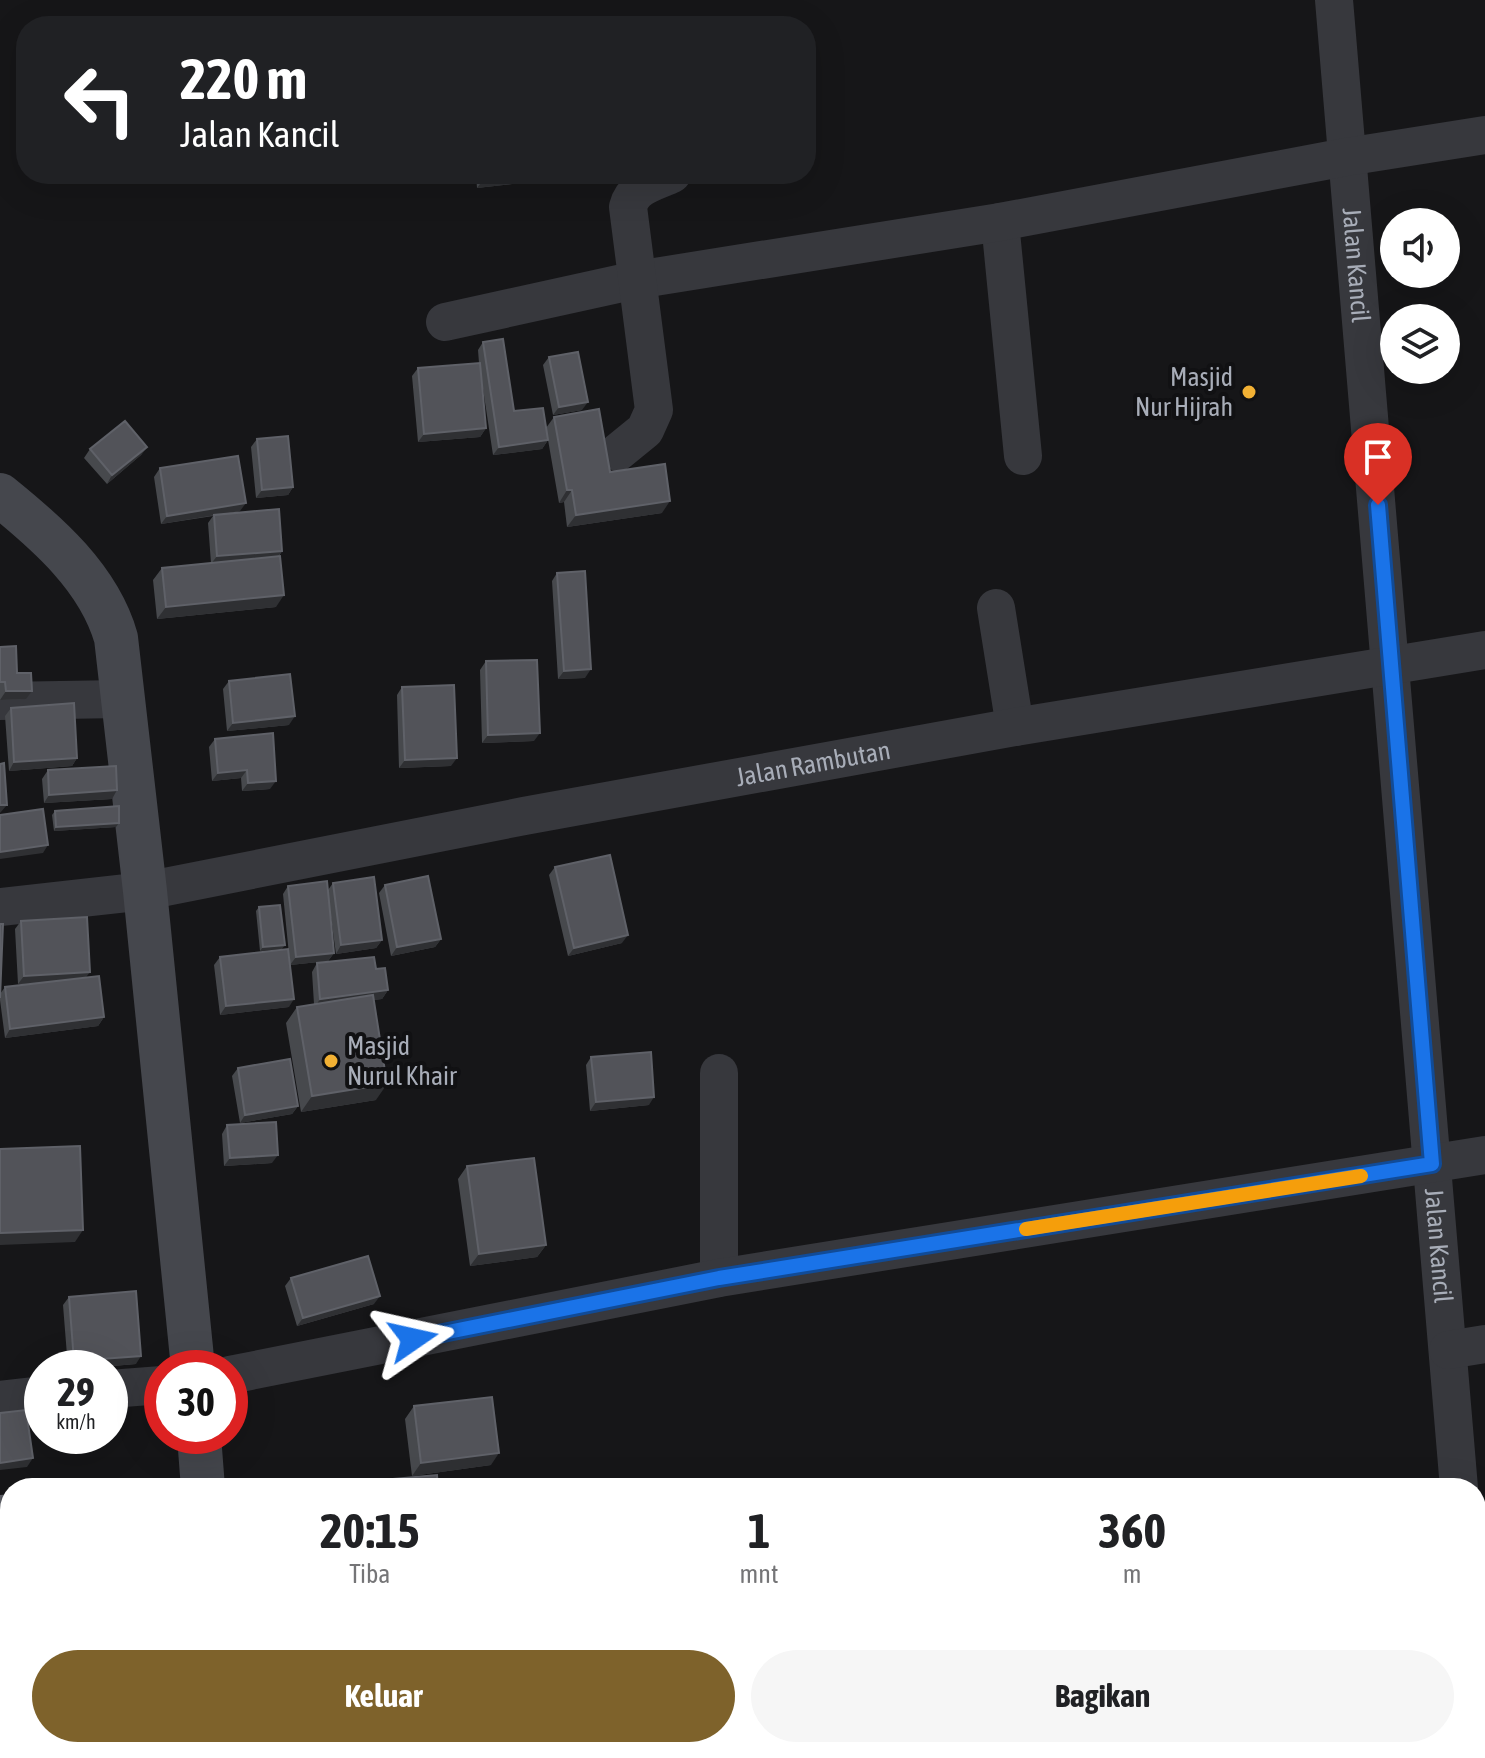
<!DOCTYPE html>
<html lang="id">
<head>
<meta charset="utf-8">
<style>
	body { margin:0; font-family:"Asap Condensed",sans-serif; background:#f6f6f6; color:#202124; height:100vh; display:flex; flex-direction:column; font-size:30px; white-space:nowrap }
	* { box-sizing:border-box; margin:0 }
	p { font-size:26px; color:#757577 }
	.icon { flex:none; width:44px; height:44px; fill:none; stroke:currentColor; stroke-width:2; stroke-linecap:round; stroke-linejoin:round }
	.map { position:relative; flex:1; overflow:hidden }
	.side { position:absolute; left:0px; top:1478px; width:1486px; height:280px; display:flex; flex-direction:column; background:#fff; border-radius:32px 32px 0 0; box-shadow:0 8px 32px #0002 }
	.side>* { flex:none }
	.guide { position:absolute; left:16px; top:16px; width:800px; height:168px; border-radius:32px; box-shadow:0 8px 32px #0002; background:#202124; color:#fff; overflow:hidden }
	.controls { position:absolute; left:1380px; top:208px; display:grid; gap:16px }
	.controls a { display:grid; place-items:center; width:80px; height:80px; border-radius:50%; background:#fff; box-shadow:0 8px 32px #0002; font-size:40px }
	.speed { position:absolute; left:24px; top:1350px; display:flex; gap:16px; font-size:40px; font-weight:700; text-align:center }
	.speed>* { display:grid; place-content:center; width:104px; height:104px; border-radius:50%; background:#fff; box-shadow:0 8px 32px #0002; line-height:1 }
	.speed small { font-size:20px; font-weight:400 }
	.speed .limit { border:12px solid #d22; background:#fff; color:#111 }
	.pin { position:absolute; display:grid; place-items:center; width:68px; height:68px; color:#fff; margin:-82px -34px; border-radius:50% 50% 50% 0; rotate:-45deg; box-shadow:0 0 8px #0007 }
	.pin .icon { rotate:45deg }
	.me { position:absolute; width:88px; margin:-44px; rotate:79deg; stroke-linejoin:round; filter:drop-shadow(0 0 6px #0008) }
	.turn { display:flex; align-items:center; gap:28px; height:168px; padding:0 32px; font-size:36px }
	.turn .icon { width:104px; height:104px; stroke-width:2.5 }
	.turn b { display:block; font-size:56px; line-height:68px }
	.eta { display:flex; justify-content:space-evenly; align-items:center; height:136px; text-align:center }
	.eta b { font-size:48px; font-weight:700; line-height:56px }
	.action { display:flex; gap:16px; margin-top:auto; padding:16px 32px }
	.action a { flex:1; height:92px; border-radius:48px; background:#7e622b; color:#fff; font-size:32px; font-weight:700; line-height:92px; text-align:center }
	.action a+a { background:#f6f6f6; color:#202124 }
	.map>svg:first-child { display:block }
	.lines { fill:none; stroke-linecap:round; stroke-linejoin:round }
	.street { stroke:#37383d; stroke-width:38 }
	.secondary { stroke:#45474d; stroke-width:44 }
	.wall { fill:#47494d }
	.shaded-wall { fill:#2f3033 }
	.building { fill:#525359; stroke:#5f6168; stroke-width:2 }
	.route-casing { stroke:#114b97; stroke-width:20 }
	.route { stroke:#1a73e8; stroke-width:14 }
	.slow { stroke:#f59e0b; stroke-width:14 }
	.poi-dot { fill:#f2b134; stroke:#111113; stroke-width:3 }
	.labels { text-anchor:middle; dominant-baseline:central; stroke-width:8; stroke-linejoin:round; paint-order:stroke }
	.street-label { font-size:26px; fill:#a8adb8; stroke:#111113 }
	.poi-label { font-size:26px; fill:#a8adb8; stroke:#111113; text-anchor:end }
</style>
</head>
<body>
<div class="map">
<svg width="1485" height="1758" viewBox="0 0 1485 1758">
	<rect width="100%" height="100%" fill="#161618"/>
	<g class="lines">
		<!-- street -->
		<g class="street">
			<path id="s1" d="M1334,0l125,1488"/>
			<path d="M1000,222l23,234"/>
			<path d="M445,322l191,-42 364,-58 346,-65 139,-22"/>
			<path d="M618,452l27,-22 9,-20 -26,-203c5,-21 27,-25 44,-33"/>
			<path d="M996,608l19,119"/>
			<path d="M0,701l121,-2"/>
			<path id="s2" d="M0,907l145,-16 379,-75 491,-89 470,-77"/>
			<path d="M719,1278v-205"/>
			<path d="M1448,1350l37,-6"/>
			<path d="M230,1375l489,-97 766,-123"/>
			<path d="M110,1389l52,-4"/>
			<path d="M0,1400l42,-5"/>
			<path d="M1476,1523l9,-2"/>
			<path d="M1476,1669l9,-2"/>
			<path d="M1476,1696l5,62"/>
			<path d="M879,1748l1,10"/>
			<path d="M1165,1748l2,10"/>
			<path d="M956,1758l50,-10"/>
		</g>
		<!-- secondary -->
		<path class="secondary" d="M0,495c47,38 99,83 116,143l29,253 48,477
			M199,1436l4,52
			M227,1748l1,10"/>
	</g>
	<!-- wall -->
	<path class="wall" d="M476,174h67l-5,7 -61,7z
		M483,342l31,69 32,17 8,-11 56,55 52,41 -95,14 -3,-25 -5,1 -12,-69 1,6 -6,9 -49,6 -13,-86 6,59 -6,9 -62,5 -6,-66 6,-8 61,-5 -1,-13z
		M549,357l33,53 -29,5 -10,-50z
		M257,439l36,48 -5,8 -32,3 -5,-51z
		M147,447l-6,8 -34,29 -23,-26 6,-9z
		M160,468l80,43 -15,3 57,37 -3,5 -3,51 -119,12 -4,-39 9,-12 49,-5 -3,-40 5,-7 -52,8 -7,-47z
		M557,573l28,105 -27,1 -6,-98z
		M0,647l17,26 9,26 -26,1z
		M486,661l48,80 -52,2 -2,-73z
		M229,681l60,44 -62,6 -4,-42z
		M402,687l49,79 -52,2 -2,-73z
		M11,708l66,50 -5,8 -63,5 -4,-55z
		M215,739l55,50 -28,2 -1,-13 -29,3 -3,-34z
		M48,770l64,29 -68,4 -2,-24z
		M55,811l64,12 -3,4 -62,4 -2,-16z
		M555,867l67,76 -54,13 -19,-81z
		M333,883l49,57 -6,8 -40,6 -7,-51 5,50 -6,8 -38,4 -7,-71 5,-8 40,4z
		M385,885l56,54 -6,8 -44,9 -12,-63z
		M259,907l26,38 -25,6 -4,-40z
		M21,921l65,56 18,40 -6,9 -93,12 -5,-38v-76v70l5,-7 41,-5 -28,2 -3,-55z
		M220,957l69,50 -69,8 -6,-50z
		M317,963l59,6 12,21 -6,9 -9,1 3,100 -75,12 -15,-89 11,-16 17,-3 -2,-32z
		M591,1057l58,48 -59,6 -4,-46z
		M238,1068l60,38 -6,8 -52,9 -8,-47z
		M227,1125l45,38 -48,3 -2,-32z
		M467,1166l79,79 -9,12 -67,9 -12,-87z
		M291,1278l83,26 -77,22 -12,-40z
		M69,1297l67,67 -47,4h-21l-5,-63z
		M414,1406l77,59 -79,11 -7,-57z
		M44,1748h57l-5,8 -26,2h-25z"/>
	<!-- shaded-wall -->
	<path class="shaded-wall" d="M536,174h7l-5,7 -61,7 6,-8z
		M588,402l-6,8 -29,5 6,-8z
		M486,428l-6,9 -62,5 6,-8z
		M548,440l-6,9 -49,6 6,-8z
		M147,447l-6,8 -34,29 5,-9z
		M293,487l-5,8 -32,3 6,-8z
		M567,490h5l-8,12 -5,1z
		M670,501l-8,12 -95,14 9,-12z
		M246,503l-6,8 -79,13 6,-8z
		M282,551l-6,8 -65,5 6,-8z
		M284,595l-8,12 -119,12 9,-12z
		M591,669l-6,9 -27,1 6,-8z
		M6,691h26l-6,8 -26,1z
		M295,716l-6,9 -62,6 6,-8z
		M540,733l-6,8 -52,2 6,-8z
		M77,758l-5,8 -63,5 5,-9z
		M457,758l-6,8 -52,2 6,-8z
		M247,770l-6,8 -29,3 6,-8z
		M276,781l-6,8 -28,2 6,-8z
		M117,790l-5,9 -68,4 5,-8z
		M0,805h7l-7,8z
		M119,823l-3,4 -62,4 2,-4z
		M48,845l-5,8 -43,6v-7z
		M628,935l-6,8 -54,13 6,-8z
		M441,939l-6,8 -44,9 6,-9z
		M382,940l-6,8 -40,6 5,-9z
		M285,945l-3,4 -22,2 3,-4z
		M334,953l-6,8 -38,4 6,-8z
		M90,972l-6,8 -66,4 6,-8z
		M388,990l-6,9 -67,8 5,-8z
		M294,999l-5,8 -69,8 6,-9z
		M104,1017l-6,9 -93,12 5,-9z
		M387,1084l-11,16 -75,12 11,-16z
		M654,1097l-5,8 -59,6 6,-9z
		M298,1106l-6,8 -52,9 5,-8z
		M278,1155l-6,8 -48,3 6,-8z
		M83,1230l-8,12 -75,3v-12z
		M546,1245l-9,12 -67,9 9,-12z
		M380,1296l-6,8 -77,22 6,-8z
		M141,1356l-5,8 -47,4h-19l4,-7z
		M499,1453l-8,12 -79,11 9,-13z
		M33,1458l-6,9 -27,3v-7z
		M10,1555v11l-10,1v-11z
		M94,1748h7l-5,8 -26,2h-23l4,-6z"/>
	<!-- building -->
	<path class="building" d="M482,174h54l-53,6z
		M503,339l11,72 29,-3 5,32 -49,7 -16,-105z
		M578,352l10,50 -29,5 -10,-50z
		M480,363l6,65 -62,6 -6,-66z
		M599,409l11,63 55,-8 5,37 -94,14 -4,-25h-5l-13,-73z
		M125,421l22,26 -35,28 -22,-26z
		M288,436l5,51 -31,3 -5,-51z
		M238,456l8,47 -79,13 -7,-48z
		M279,509l3,42 -65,5 -3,-41z
		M280,556l4,39 -118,12 -4,-39z
		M585,571l6,98 -27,2 -7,-98z
		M16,646l1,27h14l1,18h-26l-1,-9h-5v-35z
		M537,660l3,73 -52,2 -2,-74z
		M290,674l5,42 -62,7 -4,-42z
		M454,685l3,73 -52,2 -3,-73z
		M74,703l3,55 -63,4 -3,-54z
		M273,733l3,48 -28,2 -1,-13 -29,3 -3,-34z
		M4,763l3,42h-7v-41z
		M116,766l1,24 -68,5 -1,-25z
		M119,806v17l-63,4 -1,-16z
		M43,809l5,36 -48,7v-37z
		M610,855l18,80 -54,13 -19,-81z
		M428,876l13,63 -44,8 -12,-62z
		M374,877l8,63 -41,5 -8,-62z
		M327,881l7,72 -38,4 -8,-71z
		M280,905l5,40 -22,2 -4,-40z
		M87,917l3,55 -66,4 -3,-55z
		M0,924h3l-3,74z
		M288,949l6,50 -68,7 -6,-49z
		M374,957l2,12 9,-1 3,22 -68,9 -3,-36z
		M99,976l5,41 -94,12 -5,-42z
		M373,995l14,89 -75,12 -15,-89z
		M651,1052l3,45 -58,5 -5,-45z
		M290,1059l8,47 -53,9 -7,-47z
		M276,1122l2,33 -48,3 -3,-33z
		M80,1146l3,84 -83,3v-84z
		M534,1158l12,87 -67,9 -12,-88z
		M368,1256l12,40 -77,22 -12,-40z
		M136,1291l5,65 -67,5 -5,-64z
		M492,1397l7,56 -78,10 -7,-57z
		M26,1410l7,48 -33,5v-50z
		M437,1475l1,13h-101v-4z
		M106,1486l1,2h-25z
		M10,1495v60l-10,1v-60z
		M51,1748h43l-43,4z"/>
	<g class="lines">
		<!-- route casing -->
		<g class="route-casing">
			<path id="route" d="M413,1339l306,-61 713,-114 -54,-659"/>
		</g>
		<!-- route -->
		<use href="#route" class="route"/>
		<!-- slow -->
		<path class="slow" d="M1026,1229l335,-53"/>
	</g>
	<!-- markers -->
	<g class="poi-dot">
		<circle cx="1249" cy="392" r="8"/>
		<circle cx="331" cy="1061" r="8"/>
	</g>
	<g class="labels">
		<!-- street labels -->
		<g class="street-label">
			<text stroke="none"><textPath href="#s1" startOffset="266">Jalan Kancil</textPath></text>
			<text stroke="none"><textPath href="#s2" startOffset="826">Jalan Rambutan</textPath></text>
			<text stroke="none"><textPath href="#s1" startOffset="1250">Jalan Kancil</textPath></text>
		</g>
		<!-- poi labels -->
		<g class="poi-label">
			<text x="1233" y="377">Masjid<tspan x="1233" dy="30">Nur Hijrah</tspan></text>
			<text x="347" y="1046" text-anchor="start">Masjid<tspan x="347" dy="30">Nurul Khair</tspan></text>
		</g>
	</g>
</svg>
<div class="controls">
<a><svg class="icon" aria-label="sound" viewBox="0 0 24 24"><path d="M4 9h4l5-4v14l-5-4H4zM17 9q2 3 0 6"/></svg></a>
<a><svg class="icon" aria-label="layers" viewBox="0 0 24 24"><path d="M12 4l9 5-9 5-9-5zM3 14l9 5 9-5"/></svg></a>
</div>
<div class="speed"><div>29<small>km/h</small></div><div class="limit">30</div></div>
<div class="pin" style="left:1378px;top:505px;background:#d93025"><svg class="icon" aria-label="arrive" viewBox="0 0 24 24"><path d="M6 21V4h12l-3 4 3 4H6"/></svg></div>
<svg class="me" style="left:413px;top:1339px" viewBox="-20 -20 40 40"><path d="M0-17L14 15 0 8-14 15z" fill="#1a73e8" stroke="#fff" stroke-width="4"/></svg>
<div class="guide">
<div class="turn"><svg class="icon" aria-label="left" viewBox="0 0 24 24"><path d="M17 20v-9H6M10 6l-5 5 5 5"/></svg><div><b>220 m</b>Jalan Kancil</div></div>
</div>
<section class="side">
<div class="eta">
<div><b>20:15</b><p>Tiba</p></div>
<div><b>1</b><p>mnt</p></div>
<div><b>360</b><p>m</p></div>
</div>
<div class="action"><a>Keluar</a><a>Bagikan</a></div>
</section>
</div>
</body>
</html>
